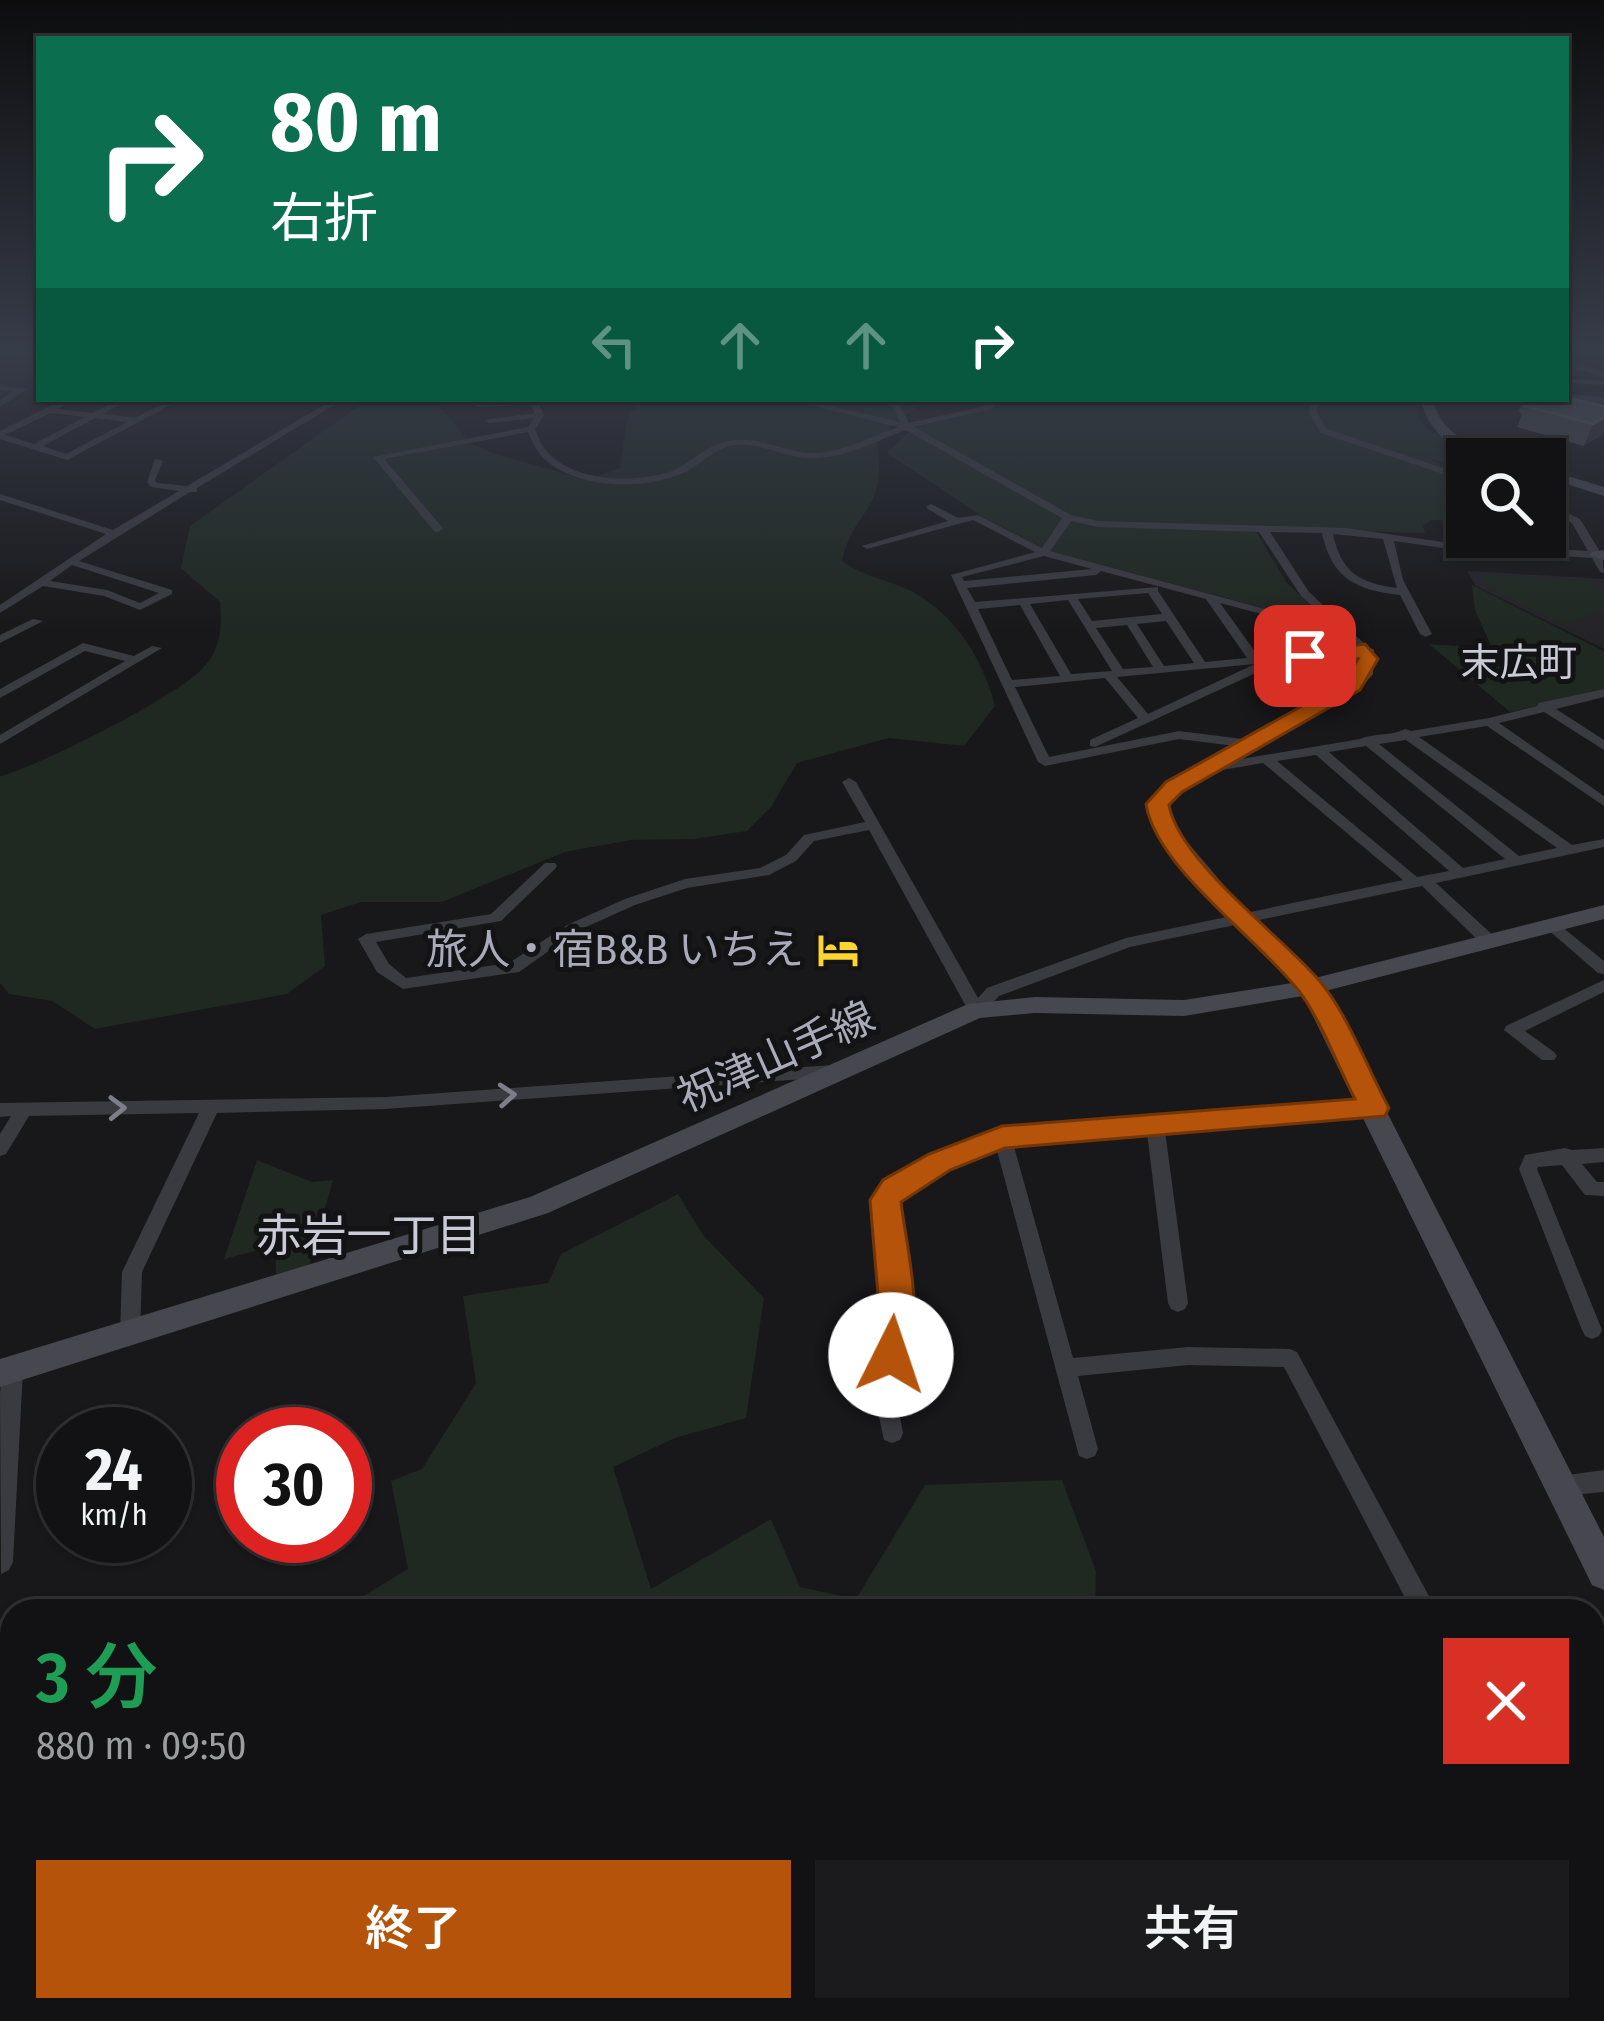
<!DOCTYPE html>
<html lang="ja">
<head>
<meta charset="utf-8">
<style>
	body { margin:0; font-family:"Fira Sans Condensed","Noto Sans JP",sans-serif; background:#1b1a1c; color:#f1f3f6; height:100vh; display:flex; flex-direction:column; font-size:45px; white-space:nowrap }
	* { box-sizing:border-box; margin:0 }
	p { font-size:39px; color:#9c9da0 }
	.icon { flex:none; width:66px; height:66px; fill:none; stroke:currentColor; stroke-width:2; stroke-linecap:round; stroke-linejoin:round }
	.map { position:relative; flex:1; overflow:hidden }
	.details { position:absolute; left:0px; top:1599px; width:1605px; height:423px; display:flex; flex-direction:column; background:#121113; border-radius:36px 36px 0 0; box-shadow:0 3px 9px #0004,0 0 0 3px #313133 }
	.details>* { flex:none }
	.banner { position:absolute; left:36px; top:36px; width:1533px; height:366px; border-radius:0px; box-shadow:0 3px 9px #0004,0 0 0 3px #313133; background:#0b6e4f; color:#fff; overflow:hidden }
	.buttons { position:absolute; left:1446px; top:438px; display:grid; gap:24px }
	.buttons a { display:grid; place-items:center; width:120px; height:120px; border-radius:0px; background:#121113; box-shadow:0 3px 9px #0004,0 0 0 3px #313133; font-size:60px }
	.speed { position:absolute; left:36px; top:1407px; display:flex; gap:24px; font-size:60px; font-weight:700; text-align:center }
	.speed>* { display:grid; place-content:center; width:156px; height:156px; border-radius:50%; background:#121113; box-shadow:0 3px 9px #0004,0 0 0 3px #313133; line-height:1 }
	.speed small { font-size:30px; font-weight:400 }
	.speed .limit { border:18px solid #d22; background:#fff; color:#111 }
	.pin { position:absolute; display:grid; place-items:center; width:102px; height:102px; color:#fff; margin:-51px; border-radius:24px; box-shadow:0 6px 18px #0006 }
	.me { position:absolute; width:132px; margin:-66px; rotate:4deg; stroke-linejoin:round; filter:drop-shadow(0 0 9px #0008) }
	.turn { display:flex; align-items:center; gap:42px; height:252px; padding:0 36px; font-size:54px }
	.turn .icon { width:156px; height:156px; stroke-width:2.5 }
	.turn b { display:block; font-size:84px; line-height:102px }
	.lanes { display:flex; align-items:center; height:114px; padding:0 36px; background:#0003; justify-content:center; gap:60px; direction:ltr }
	.lanes .off { opacity:.35 }
	.round { display:grid; place-items:center; flex:none; width:126px; height:126px; border-radius:0px; background:#1b1a1c }
	.headline { display:flex; align-items:center; justify-content:space-between; height:204px; padding:0 36px }
	h1 { font-size:72px; font-weight:600; line-height:90px; color:#1e9e55 }
	.action { display:flex; gap:24px; margin-top:auto; padding:24px 36px }
	.action a { flex:1; height:138px; border-radius:0px; background:#b45309; color:#fff; font-size:48px; font-weight:600; line-height:138px; text-align:center }
	.action a+a { background:#1b1a1c; color:#f1f3f6 }
	.map>svg:first-child { display:block }
	.built { fill:#242327 }
	.green { fill:#1f2821 }
	.lines { fill:none; stroke-linecap:round; stroke-linejoin:round }
	.street { fill:#3a3a41; fill-rule:evenodd }
	.secondary { fill:#46474f; fill-rule:evenodd }
	.wall { fill:#46474c }
	.shaded-wall { fill:#2f2f33 }
	.building { fill:#515158; stroke:#5f5f67; stroke-width:3 }
	.oneway { stroke:#7d7e8a }
	.route { fill:#b45309; stroke:#753606; stroke-width:3 }
	.labels { text-anchor:middle; dominant-baseline:central; stroke-width:10; stroke-linejoin:round; paint-order:stroke }
	.far-quarter-label { font-size:39px; fill:#cacbd6; stroke:#131214 }
	.poi-label { font-size:42px; fill:#a9abba; stroke:#131214; text-anchor:end }
	.street-label { font-size:42px; fill:#a9abba; stroke:#131214 }
	.neighbourhood-label { font-size:45px; fill:#cacbd6; stroke:#131214 }
</style>
</head>
<body>
<div class="map">
<svg width="1604" height="2021" viewBox="0 0 1604 2021">
	<rect width="100%" height="100%" fill="#181719"/>
	<!-- built -->
	<path class="built" d="M1467,571l137,8v70l-128,-63z"/>
	<!-- green -->
	<path class="green" d="M369,399h65l35,43 26,12 91,26 34,-12 7,-46 8,-16 -6,-7h301l-34,22 -19,23c10,70 -22,61 -35,117 22,16 47,19 71,31 43,24 70,67 82,114l-31,40 -75,-8 -92,25 -26,44 -24,24 -52,8 -64,1 -66,12 -123,50h-81l-40,13 4,51 -38,28 -192,35 -43,-28 -43,-7 -9,-11v-207c38,-9 173,-78 200,-105 21,-20 22,-43 20,-69l-39,-34 9,-42z
		M1005,399h414l-1,18 10,13 66,29h-27v12l-42,-14 42,17v47l-36,-1 -8,6 2,7 -171,-5 32,54 47,45 -286,-77 -64,-33 -96,-64 26,-25 71,-17z
		M1482,574l107,7 15,10v18l-35,15 -12,-2 -68,-34z
		M1472,585l132,66v39l-94,22 -81,-68 63,4 -17,-38z
		M257,1160l55,22 21,-2 -24,86 -33,10 -1,-30 -51,13z
		M678,1194l25,41 61,63 -18,120 -71,20 -62,29 38,122 120,-70 29,68 56,12 69,-114 137,-5 34,91 -1,40h-739l-1,-10 53,-32 -17,-88 31,-12 54,-86 -13,-87 85,-13 13,-29z
		M353,2010h690l5,11h-695z"/>
	<g class="lines">
		<!-- street -->
		<path class="street" d="M1566,360l38,12v5l-38,-12z
			M1566,379l38,2v4l-38,-2z
			M0,386l27,3 -27,18v-7l14,-9 -14,-1z
			M1566,394l38,3v6l-40,-4z
			M64,399h11l-17,10 35,4 26,-14h10l-26,15 32,4 37,-19h10l-115,61 -67,-21v-8zM50,413l35,4 -51,27 -29,-9zM95,418l32,4 -61,32 -23,-8z
			M334,399h10l-147,89v4h-7l-111,69 93,29v4l-32,16 -36,-14 -61,-10 -43,27v-8l106,-71 -106,-34v-6l113,36 66,-39 -28,-4 -4,-5 8,-23 8,2 -8,19 2,3 30,3zM72,565l87,28 -19,10 -33,-13 -57,-9z
			M536,399l8,16 -9,14c3,6 4,12 8,17 24,37 92,38 129,25 20,-8 34,-26 56,-30 29,-6 54,10 82,12 30,1 60,-16 88,-26l-112,-28h15l99,23 -11,-23h8l12,24 67,-15 10,-3 6,-6h9l-9,10 -78,18 157,88 27,6 248,7 97,14 145,9 -16,-28 -27,-14v-7l35,17 22,36 2,18 -4,-1 -8,-14 -149,-10 -49,-7 9,39 29,54 -6,3 -6,-3 -20,-39c-44,-5 -68,-16 -78,-62l-52,-1 39,60 60,56v4l-96,10 -2,4 -176,81 -5,-1v-6l48,-22 -33,-40 -90,9 34,70 130,-26 72,9 6,4 -6,4 -72,-9 -134,27 -7,-4 -87,-187 84,-23 -62,-32 -106,29 -5,-3 86,-25 -20,-12 -2,-2 5,-3 27,14 20,-3 64,33 20,-30 -156,-88c-31,11 -64,30 -99,28 -25,-2 -48,-16 -73,-13 -20,3 -32,19 -49,27 -38,18 -102,17 -136,-9 -11,-8 -16,-19 -21,-31l-144,27 58,68 1,2 -5,3 -4,-1 -61,-74 155,-30 6,-9 -45,5 -4,-3 50,-7 -4,-8 -53,2 -4,-3 4,-3zM1071,521l27,6 161,5 42,64 54,51 -47,5 -31,-40 -227,-61zM1333,534l50,5 14,49c-38,-5 -56,-16 -64,-54zM1044,556l48,13 -128,12 -2,-4zM1101,571l105,28 41,59 -42,4 -47,-71v-4l-183,15 -8,-14 129,-13zM1148,593l14,21 -70,7 -14,-22zM1068,600l44,71 -41,3 -41,-70zM1220,603l49,13 28,37 -38,4zM1020,605l40,71 -48,4 -34,-71zM1166,621l28,42 -30,3 -27,-42zM1127,625l26,42 -30,2 -27,-41zM1255,664l-107,50 -31,-37z
			M1314,399h8l-6,12 11,18 140,47v6l-146,-49 -13,-22z
			M33,619l10,2 -43,22v-8z
			M83,643l51,13 18,-10 10,2 -162,96v-9l125,-74 -40,-10 -85,47v-9z
			M1604,689v8l-48,12 48,31v10l-60,-38 -45,11 105,73v10l-117,-80 -68,11 153,108 32,-6v8l-168,36 60,55 2,4 -8,5 -6,-1 -62,-60 -292,61 -131,49 -17,18 -6,2 -8,-6 -99,-180 -55,11 -18,20 -27,14 -82,13 -52,17 -58,26 -58,41 -116,17 -26,-17 -19,-33 8,-5 125,-20 54,-51h10l2,3 -2,3 -54,52 -125,21 13,22 17,14 103,-15 58,-38 58,-26 60,-20 75,-11 26,-13 18,-20 61,-13 -23,-40 7,-4 7,4 122,216 9,-10 139,-50 277,-58 -140,-117 -52,9 -5,-1v-6l154,-26c12,-6 32,-3 45,-10l6,2 78,-13 48,-12 2,-3zM1406,740l151,108 -38,8 -140,-112zM1366,746l139,113 -42,9 -134,-116zM1316,755l133,116 -32,6 -140,-116z
			M1551,920l5,2 48,39v13l-6,-1 -52,-45 -3,-3 3,-3z
			M1604,980v12l-79,39 29,21 3,4 -3,4h-12l-38,-30 2,-4z
			M832,1065l6,2 3,4 -3,4 -6,2 -446,32 -169,4 -75,159 -2,62 -3,6 -7,3 -7,-3 -3,-6 2,-62 77,-159 -170,3 -23,38 -6,2v-22l11,-18 -11,1v-14l386,-6z
			M1375,1102l6,2 3,5 -3,5 -6,2 -210,15 23,172 -3,6 -7,3 -7,-3 -3,-6 -21,-170 -134,10 60,215 115,-11 102,2 7,3 140,259h-25l-128,-244 -96,-2 -110,11 20,73 -3,7 -8,3 -8,-3 -83,-309c-34,14 -77,27 -101,55l11,105 -9,92 6,34 -3,7 -8,3 -8,-3 -9,-41 11,-92 -10,-107 11,-16 46,-27 69,-27z
			M1565,1148l7,2 32,-2v14l-22,2 15,18h7v14l-19,-1 -23,-30 -24,2 -1,2 65,161 -3,6 -7,3 -7,-3 -3,-6 -63,-161 6,-14z
			M12,1361l8,2 3,7 -10,192 -4,8 -8,4 -1,-182 4,-29z
			M1604,1470v22l-43,4 -8,-3 -3,-8 3,-8z
			M1604,1661v26l-11,1v-26z
			M1593,1852l11,7v46l-11,-7z"/>
		<!-- secondary -->
		<path class="secondary" d="M1421,399h12c9,43 46,42 78,60 -41,0 -82,-17 -90,-60z
			M1545,469l59,18v9l-59,-19z
			M1604,550v10l-15,-5 3,-3z
			M1365,645l9,5 -1,24 -14,16 -178,101 -13,14 3,18 80,94 64,61 289,-73v14l-279,72 279,546v53l-12,-5 -289,-589 -119,20 -149,-3 -55,5 -432,195 -548,174v-28l530,-162 438,-193 67,-7 149,3 108,-17 -57,-56 -81,-99 -6,-24 19,-21 180,-101 8,-9 1,-23z"/>
	</g>
	<!-- wall -->
	<path class="wall" d="M1566,398l38,8 -20,40 -67,-19 5,-13 -3,-3 4,-12z"/>
	<!-- shaded-wall -->
	<path class="shaded-wall" d="M1604,417v17l-20,12 9,-22z"/>
	<!-- building -->
	<path class="building" d="M1566,398l38,8v11l-11,7 -68,-18 10,-7z"/>
	<!-- one-way arrows -->
	<defs><path id="oneway-chevron" d="M-2-3.5L2.5 0L-2 3.5" fill="none" stroke-width="1.6" stroke-linecap="round" stroke-linejoin="round" transform="scale(3)"/></defs>
	<g class="oneway">
		<use href="#oneway-chevron" transform="translate(507 1095) rotate(-4)"/>
		<use href="#oneway-chevron" transform="translate(117 1108) rotate(-1)"/>
	</g>
	<!-- sky -->
	<linearGradient id="sky" x2="0" y2="1"><stop stop-color="#0d0d0e"/><stop offset="0.55" stop-color="#373c49"/><stop offset="1" stop-color="#373c49" stop-opacity="0"/></linearGradient>
	<rect width="1604" height="635" fill="url(#sky)"/>
	<!-- route -->
	<path class="route" d="M1365,644l13,15 -18,31 -178,102 -13,13c10,56 111,130 149,174 30,35 49,89 71,129l-4,8 -380,32 -55,22 -49,32c6,50 25,118 3,164l-13,5 -12,-5 -5,-11 5,-48 -9,-107 13,-20 46,-26 73,-28 353,-27c-18,-34 -33,-77 -56,-108 -40,-52 -143,-123 -153,-187l20,-22 179,-100 13,-23 -53,3 -7,-1v-9z"/>
	<!-- icons -->
	<defs>
		<g id="hotel-bare" transform="scale(3.24)"><path d="M-6-4.5h1.5V1H6V5H4.5V3h-9V5H-6ZM-4 0a1.8 1.8 0 1 1 3.6 0ZM.5 0V-2.5h3Q6-2.5 6 0Z" fill="#fad62e" stroke="#131214" stroke-width="2.5" paint-order="stroke"/></g>
	</defs>
	<g fill-rule="evenodd">
		<use href="#hotel-bare" x="838" y="950"/>
	</g>
	<g class="labels">
		<!-- far-quarter labels -->
		<g class="far-quarter-label">
			<text x="1519" y="663">末広町</text>
		</g>
		<!-- poi labels -->
		<g class="poi-label">
			<text x="804" y="950">旅人・宿B&amp;B いちえ</text>
		</g>
		<!-- street labels -->
		<g class="street-label">
			<text transform="translate(776 1057) rotate(-24)">祝津山手線</text>
		</g>
		<!-- neighbourhood labels -->
		<g class="neighbourhood-label">
			<text x="369" y="1236">赤岩一丁目</text>
		</g>
	</g>
</svg>
<div class="buttons">
<a><svg class="icon" aria-label="search" viewBox="0 0 24 24"><circle cx="10" cy="10" r="6"/><path d="M15 15l6 6"/></svg></a>
</div>
<div class="speed"><div>24<small>km/h</small></div><div class="limit">30</div></div>
<div class="pin" style="left:1305px;top:656px;background:#d93025"><svg class="icon" aria-label="arrive" viewBox="0 0 24 24"><path d="M6 21V4h12l-3 4 3 4H6"/></svg></div>
<svg class="me" style="left:891px;top:1355px" viewBox="-20 -20 40 40"><circle r="19" fill="#fff"/><path d="M0-13L10 11 0 6-10 11z" fill="#b45309"/></svg>
<div class="banner">
<div class="turn"><svg class="icon" aria-label="right" viewBox="0 0 24 24"><path d="M7 20v-9h11M14 6l5 5-5 5"/></svg><div><b>80 m</b>右折</div></div>
<div class="lanes"><svg class="icon off" aria-label="left" viewBox="0 0 24 24"><path d="M17 20v-9H6M10 6l-5 5 5 5"/></svg><svg class="icon off" aria-label="ahead" viewBox="0 0 24 24"><path d="M12 20V5M6 11l6-6 6 6"/></svg><svg class="icon off" aria-label="ahead" viewBox="0 0 24 24"><path d="M12 20V5M6 11l6-6 6 6"/></svg><svg class="icon" aria-label="right" viewBox="0 0 24 24"><path d="M7 20v-9h11M14 6l5 5-5 5"/></svg></div>
</div>
<section class="details">
<div class="headline"><div><h1>3 分</h1><p>880 m · 09:50</p></div><a class="round" style="background:#d93025;color:#fff"><svg class="icon" aria-label="close" viewBox="0 0 24 24"><path d="M6 6l12 12M18 6L6 18"/></svg></a></div>
<div class="action"><a>終了</a><a>共有</a></div>
</section>
</div>
</body>
</html>
